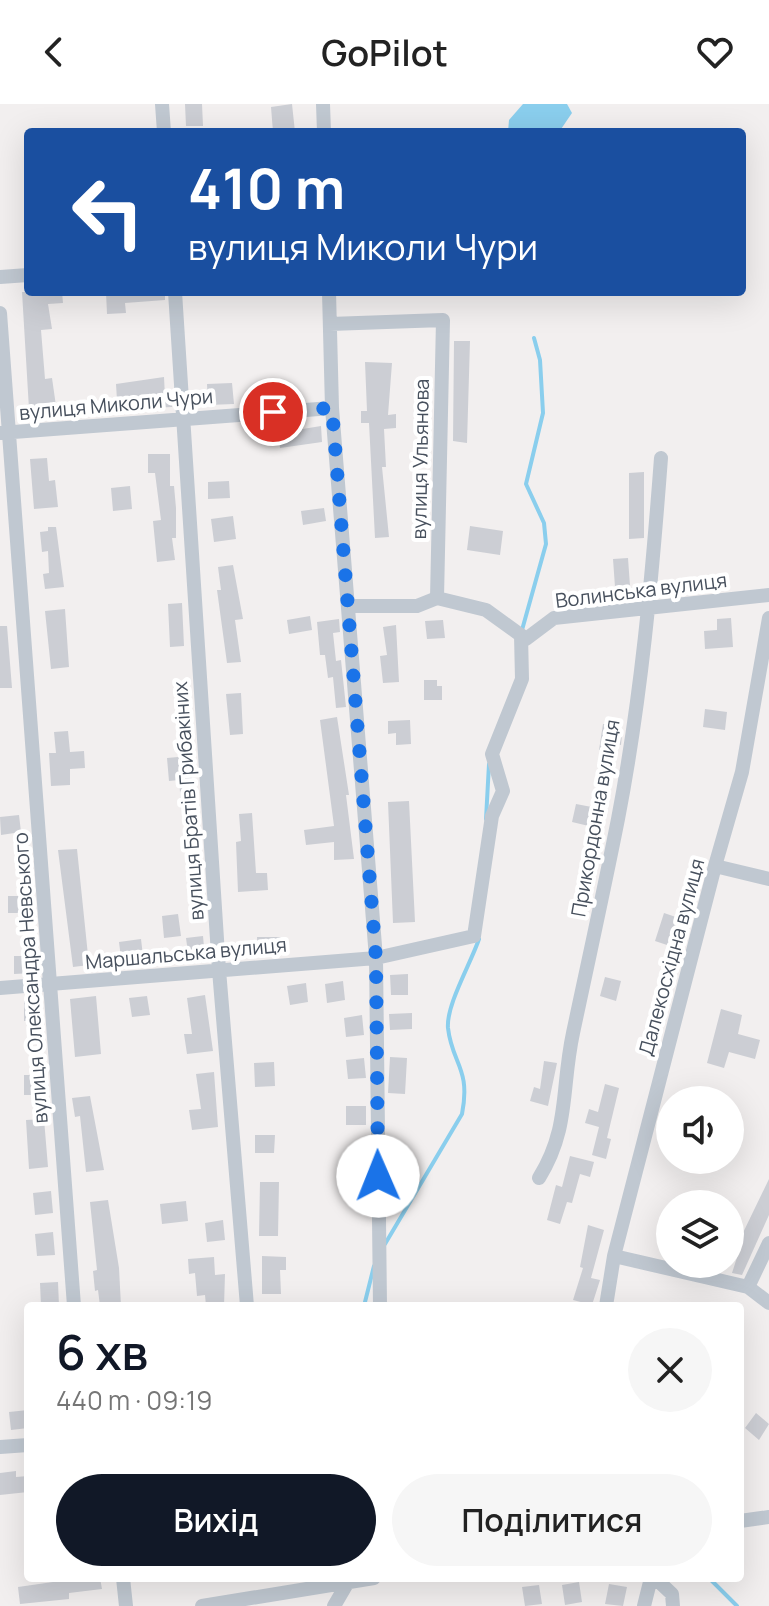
<!DOCTYPE html>
<html lang="uk">
<head>
<meta charset="utf-8">
<style>
	body { margin:0; font-family:Manrope,sans-serif; background:#f6f6f6; color:#222; height:100vh; display:flex; flex-direction:column; font-size:30px; white-space:nowrap }
	* { box-sizing:border-box; margin:0 }
	p { font-size:26px; color:#767676 }
	.icon { flex:none; width:44px; height:44px; fill:none; stroke:currentColor; stroke-width:2; stroke-linecap:round; stroke-linejoin:round }
	.map { position:relative; flex:1; overflow:hidden }
	.side { position:absolute; left:24px; top:1198px; width:720px; height:280px; display:flex; flex-direction:column; background:#fff; border-radius:8px; box-shadow:0 8px 32px #0002 }
	.side>* { flex:none }
	.hud { position:absolute; left:24px; top:24px; width:722px; height:168px; border-radius:8px; box-shadow:0 8px 32px #0002; background:#1a4fa0; color:#fff; overflow:hidden }
	.controls { position:absolute; left:656px; top:982px; display:grid; gap:16px }
	.controls a { display:grid; place-items:center; width:88px; height:88px; border-radius:50%; background:#fff; box-shadow:0 8px 32px #0002; font-size:40px }
	.pin { position:absolute; display:grid; place-items:center; width:68px; height:68px; color:#fff; margin:-34px; border:4px solid #fff; border-radius:50%; box-shadow:0 2px 8px #0007 }
	.me { position:absolute; width:88px; margin:-44px; rotate:359deg; stroke-linejoin:round; filter:drop-shadow(0 0 6px #0008) }
	.turn { display:flex; align-items:center; gap:28px; height:168px; padding:0 32px; font-size:36px }
	.turn .icon { width:104px; height:104px; stroke-width:2.5 }
	.turn b { display:block; font-size:56px; line-height:68px }
	.round { display:grid; place-items:center; flex:none; width:84px; height:84px; border-radius:42px; background:#f6f6f6 }
	.overview { display:flex; align-items:center; justify-content:space-between; height:136px; padding:0 32px }
	h1 { font-size:48px; font-weight:600; line-height:60px; color:#111827 }
	.cta { display:flex; gap:16px; margin-top:auto; padding:16px 32px }
	.cta a { flex:1; height:92px; border-radius:48px; background:#111827; color:#fff; font-size:32px; font-weight:600; line-height:92px; text-align:center }
	.cta a+a { background:#f6f6f6; color:#222 }
	header { display:flex; justify-content:space-between; align-items:center; height:104px; padding:0 32px; background:#fff; font-size:36px; font-weight:600 }
	.map>svg:first-child { display:block }
	.water { fill:#8aceed }
	.lines { fill:none; stroke-linecap:round; stroke-linejoin:round }
	.stream { stroke:#8aceed; stroke-width:4 }
	.building { fill:#ccced4 }
	.minor { stroke:#c0c8d1; stroke-width:14 }
	.route { stroke:#1a73e8; stroke-width:14; stroke-dasharray:0 25.2 }
	.labels { text-anchor:middle; dominant-baseline:central; stroke-width:8; stroke-linejoin:round; paint-order:stroke }
	.street-label { font-size:20px; fill:#47505d; stroke:#fff }
</style>
</head>
<body>
<header><svg class="icon" aria-label="back" viewBox="0 0 24 24"><path d="M15 5l-7 7 7 7"/></svg>GoPilot<svg class="icon" aria-label="heart" viewBox="0 0 24 24"><path d="M12 20l-8-8c-3-5 5-10 8-4 3-6 11-1 8 4z"/></svg></header>
<div class="map">
<svg width="769" height="1502" viewBox="0 0 769 1502">
	<rect width="100%" height="100%" fill="#f2efef"/>
	<!-- water -->
	<path class="water" d="M523,0h44l5,9 -13,19h-51l1,-12z"/>
	<g class="lines">
		<!-- stream -->
		<path class="stream" d="M522,526l24,-86 -2,-21 -18,-39 17,-71 -3,-53 -6,-22
			M486,715l3,-55
			M385,1140l77,-130c9,-46 -10,-50 -14,-86 -2,-23 23,-65 31,-89
			M364,1202l10,-40
			M709,1474l28,28"/>
	</g>
	<!-- building -->
	<path class="building" d="M185,0h17l1,22h-17z
		M292,0l3,28h-22l-2,-25z
		M22,188h40l1,11 -15,1 4,25 -11,1 4,49 7,-1 4,28 -27,3z
		M106,188h59v8l-40,3 1,10 -19,1z
		M454,237h16l-3,102 -14,-2z
		M365,258l27,1 -4,52 8,-1v14l-12,1 2,38h-4l7,70 -14,1 -6,-115h-8v-12h6z
		M164,273l1,20h7v10l-22,1v-10l-33,2 -1,-16z
		M232,279l2,21 -26,1 -1,-21z
		M321,322l1,16 -42,6 -2,-15z
		M148,350h22v32h4l2,22v30h-4l3,22 -18,2 -4,-41 8,-1 -6,-47h-7z
		M47,354l2,23 6,-1 3,27 -24,2 -4,-50z
		M644,368v66l-15,1v-66z
		M229,377l1,17 -22,1v-17z
		M130,382l2,23 -19,2 -2,-23z
		M324,404l2,13 -23,4 -2,-14z
		M233,412l3,23 -22,3 -3,-23z
		M470,422l33,5 -3,24 -33,-5z
		M48,423h8l8,60 -19,2 -2,-15 6,-1 -1,-22 -6,1 -2,-20 8,-1z
		M628,454l3,42 -15,1 -3,-42z
		M233,461l10,54 -8,1 6,42 -14,1 -10,-73h4l-3,-23z
		M182,499l2,43 -14,1 -2,-43z
		M65,505l4,58 -18,2 -6,-58z
		M310,512l2,14 -23,4 -2,-14z
		M731,514l2,29 -28,2 -1,-18 13,-1v-11z
		M339,515l1,13 -7,1 3,28 5,-1 5,47 -10,1 -3,-31 -5,1 -3,-23h-5l-3,-33z
		M443,516l2,18 -18,1 -2,-18z
		M396,521l3,57 -16,1 -3,-27 7,-1 -4,-28z
		M0,522h7l5,62h-12z
		M424,576h13v6h5v14h-18z
		M241,589l2,41 -13,1 -4,-41z
		M705,605l22,3 -2,18 -22,-3z
		M337,613l12,78h-3l8,64 -20,1v-18l-28,3 -2,-15 30,-4 -14,-106z
		M410,616l1,24 -15,1v-12l-8,1v-13z
		M603,620l11,2 -1,6 9,2 -1,11 -6,-1 -1,8 -15,-2z
		M68,627l2,21 14,-1 1,17 -15,1v16l-19,1 -2,-33h7l-2,-21z
		M189,652l6,47 -14,1 -2,-24 -10,1 -2,-23z
		M409,697l6,121 -22,1 -5,-121z
		M576,700l21,4 -4,19 -21,-5z
		M252,709l4,60h11l1,17 -30,2 -2,-50 5,-1 -2,-27z
		M19,711l2,17 -20,3 -1,-18z
		M77,745l12,116 -16,2 -15,-117z
		M8,792h20v17h-20z
		M664,809l21,7 -9,28 -21,-7z
		M178,810l3,22 -17,2 -2,-22z
		M203,832l2,22 -16,2 -3,-22z
		M257,833h24v18h-23z
		M141,835l2,17 -22,2 -2,-16z
		M14,852h20v17l-20,1z
		M408,870v21h-17l-1,-20z
		M605,873l16,4 -5,20 -16,-5z
		M343,877l2,19 -18,3 -2,-19z
		M306,879l2,19 -18,3 -3,-19z
		M205,891l8,56 -26,3 -3,-20h8l-5,-36z
		M96,892l5,58 -26,3 -5,-58z
		M147,892l3,19 -18,2 -3,-19z
		M24,897h17l1,20h-18z
		M721,905l21,6 -4,19 22,6 -5,19 -26,-7 -5,16 -17,-5z
		M412,909v16l-22,1 -1,-16z
		M362,911l2,20 -18,2 -2,-19z
		M390,953l17,1 -2,36 -17,-1z
		M364,954l2,20 -18,1 -2,-19z
		M544,957l13,2 -9,43 -18,-5 4,-14 6,2z
		M274,958l1,24 -20,1 -1,-24z
		M214,968l4,55 -26,3 -3,-20 12,-1 -5,-35z
		M24,971h18v20h-18z
		M605,980l14,4 -12,50 4,1 -5,20 -14,-4 7,-28 -14,-4 4,-14 9,3z
		M90,992l14,74 -18,2 -6,-56 -5,1 -3,-19z
		M346,1002h20v19h-20z
		M44,1015l4,48 -19,2 -3,-49z
		M255,1031h20l-1,18h-19z
		M570,1052l24,6 -4,15 -10,-3 -8,29 -5,-1 -7,22 -13,-4 9,-35 6,2z
		M342,1058h20l-1,18h-19z
		M769,1075v36l-27,60 -10,-2 10,-31 -3,-1z
		M260,1078h19l-1,54h-19z
		M51,1087l2,22 -18,2 -2,-22z
		M108,1096l11,68 2,38h-21l-2,-16 -3,1 -2,-20 4,-1 -7,-68z
		M186,1097l2,20 -26,3 -2,-20z
		M223,1116l2,20 -18,2 -2,-19z
		M588,1121l16,5 -13,48 9,2 -8,25 -19,-5 10,-32 -3,-1z
		M53,1128l2,23 -18,1 -2,-22z
		M262,1152l24,1v13h-6l1,24h-19z
		M214,1153l1,18 10,-1 -1,32h-18l-1,-11 -8,1 -2,-23 -6,1 -1,-15z
		M58,1178l1,24h-18l-1,-23z
		M28,1306v18l-17,2 -2,-18z
		M756,1309l13,11 -10,16 -14,-12z
		M16,1367v6l12,-1v16l-28,3v-22z
		M81,1474h19l2,11 -33,4v6l-49,5 -2,-17z
		M579,1478l3,20 -17,3 -3,-20z
		M609,1480l18,3 -4,19 -18,-2z
		M539,1481l3,19 -17,2 -3,-19z"/>
	<g class="lines">
		<!-- minor -->
		<path class="minor" d="M162,0l2,28
			M323,0l1,28
			M0,173l28,-2
			M175,188l44,678 28,336
			M329,188l3,116 44,550 4,348
			M0,209l74,993
			M330,220l113,-4 -6,278
			M0,329l332,-25
			M437,494l49,12 40,29 28,-21 215,-23
			M348,502h69l20,-8
			M715,762l54,13
			M0,884l376,-30 98,-22 18,-120 11,-25 -11,-37 30,-75 -1,-44
			M539,1074c31,-50 22,-90 34,-145 15,-71 31,-143 45,-214 23,-119 34,-241 43,-361
			M614,1152l134,31 21,16
			M748,1183l21,-44
			M606,1202l8,-50 101,-390 27,-94 27,-154
			M0,1343l28,-2
			M740,1417l29,-4
			M123,1474l3,28
			M655,1474l17,16 1,12
			M202,1502l172,-28
			M334,1502l14,-24
			M644,1502l7,-28"/>
	</g>
	<g class="lines">
		<!-- route -->
		<path class="route" d="M273,308l59,-4 44,550 2,218"/>
	</g>
	<g class="labels">
		<!-- street labels -->
		<g class="street-label">
			<text transform="translate(116 300) rotate(-5)">вулиця Миколи Чури</text>
			<text transform="translate(420 355) rotate(-89)">вулиця Ульянова</text>
			<text transform="translate(641 486) rotate(-7)">Волинська вулиця</text>
			<text transform="translate(188 697) rotate(-94)">вулиця Братів Грибакіних</text>
			<text transform="translate(595 714) rotate(-80)">Прикордонна вулиця</text>
			<text transform="translate(186 849) rotate(-5)">Маршальська вулиця</text>
			<text transform="translate(671 853) rotate(-75)">Далекосхідна вулиця</text>
			<text transform="translate(30 874) rotate(-94)">вулиця Олександра Невського</text>
		</g>
	</g>
</svg>
<div class="controls">
<a><svg class="icon" aria-label="sound" viewBox="0 0 24 24"><path d="M4 9h4l5-4v14l-5-4H4zM17 9q2 3 0 6"/></svg></a>
<a><svg class="icon" aria-label="layers" viewBox="0 0 24 24"><path d="M12 4l9 5-9 5-9-5zM3 14l9 5 9-5"/></svg></a>
</div>
<div class="pin" style="left:273px;top:308px;background:#d93025"><svg class="icon" aria-label="arrive" viewBox="0 0 24 24"><path d="M6 21V4h12l-3 4 3 4H6"/></svg></div>
<svg class="me" style="left:378px;top:1072px" viewBox="-20 -20 40 40"><circle r="19" fill="#fff"/><path d="M0-13L10 11 0 6-10 11z" fill="#1a73e8"/></svg>
<div class="hud">
<div class="turn"><svg class="icon" aria-label="left" viewBox="0 0 24 24"><path d="M17 20v-9H6M10 6l-5 5 5 5"/></svg><div><b>410 m</b>вулиця Миколи Чури</div></div>
</div>
<section class="side">
<div class="overview"><div><h1>6 хв</h1><p>440 m · 09:19</p></div><a class="round"><svg class="icon" aria-label="close" viewBox="0 0 24 24"><path d="M6 6l12 12M18 6L6 18"/></svg></a></div>
<div class="cta"><a>Вихід</a><a>Поділитися</a></div>
</section>
</div>
</body>
</html>
